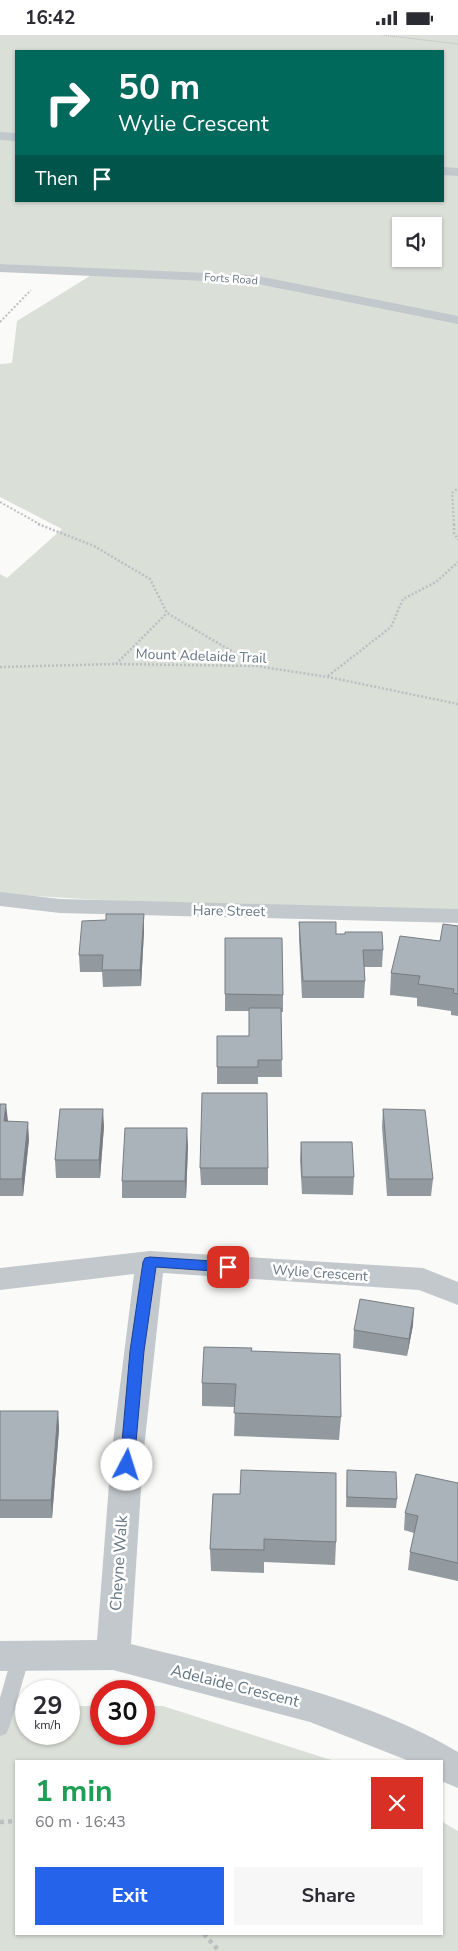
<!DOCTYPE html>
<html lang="en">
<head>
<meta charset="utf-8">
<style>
	body { margin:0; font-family:"Nunito Sans",sans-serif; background:#f7f7f7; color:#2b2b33; height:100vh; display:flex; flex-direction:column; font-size:19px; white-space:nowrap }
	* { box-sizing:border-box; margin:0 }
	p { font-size:16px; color:#7c7c81 }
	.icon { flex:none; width:28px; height:28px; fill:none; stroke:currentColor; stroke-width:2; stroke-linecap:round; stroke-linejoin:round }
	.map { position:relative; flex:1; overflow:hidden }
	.panel { position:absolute; left:15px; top:1725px; width:428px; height:175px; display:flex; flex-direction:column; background:#fff; border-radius:0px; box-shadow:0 1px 4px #0004 }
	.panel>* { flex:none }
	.top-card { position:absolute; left:15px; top:15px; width:429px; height:152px; border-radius:0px; box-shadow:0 1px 4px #0004; background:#00695c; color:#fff; overflow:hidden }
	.tools { position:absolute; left:392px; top:182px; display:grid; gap:10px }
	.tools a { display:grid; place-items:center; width:50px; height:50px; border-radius:0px; background:#fff; box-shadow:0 1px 4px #0004; font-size:25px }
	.speed { position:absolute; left:15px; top:1645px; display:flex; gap:10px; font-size:25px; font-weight:700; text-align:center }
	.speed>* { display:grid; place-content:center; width:65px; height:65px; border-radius:50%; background:#fff; box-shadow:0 1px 4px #0004; line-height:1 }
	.speed small { font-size:12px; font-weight:400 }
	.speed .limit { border:8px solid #d22; background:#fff; color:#111 }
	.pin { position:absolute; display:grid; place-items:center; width:42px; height:42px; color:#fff; margin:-21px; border-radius:10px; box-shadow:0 2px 8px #0006 }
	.me { position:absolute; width:55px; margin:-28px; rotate:5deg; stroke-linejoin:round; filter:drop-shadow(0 0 4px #0008) }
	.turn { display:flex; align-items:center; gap:18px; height:105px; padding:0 20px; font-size:22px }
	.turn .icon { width:65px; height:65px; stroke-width:2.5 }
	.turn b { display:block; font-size:35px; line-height:42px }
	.then { display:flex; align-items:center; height:48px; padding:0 20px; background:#0003; gap:10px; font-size:19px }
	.round { display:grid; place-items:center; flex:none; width:52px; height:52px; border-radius:0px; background:#f7f7f7 }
	.summary { display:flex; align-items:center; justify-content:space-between; height:85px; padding:0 20px }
	h1 { font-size:30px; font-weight:700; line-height:38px; color:#1e9e55 }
	.button { display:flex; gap:10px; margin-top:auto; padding:10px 20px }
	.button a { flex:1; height:58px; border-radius:0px; background:#2563eb; color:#fff; font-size:20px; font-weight:700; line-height:58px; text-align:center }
	.button a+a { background:#f7f7f7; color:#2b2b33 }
	.status { display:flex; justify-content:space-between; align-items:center; height:35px; padding:0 25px; background:#fff; direction:ltr }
	.status svg { height:14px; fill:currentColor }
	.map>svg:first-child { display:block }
	.green { fill:#dadfd7; fill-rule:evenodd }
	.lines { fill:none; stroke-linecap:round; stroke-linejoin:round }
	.path-far3 { stroke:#bbbfc2; stroke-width:1; stroke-dasharray:1 1; stroke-linecap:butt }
	.path-far2 { stroke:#bbbfc2; stroke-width:2; stroke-dasharray:2 2; stroke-linecap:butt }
	.path-far1 { stroke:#bbbfc2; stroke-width:2.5; stroke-dasharray:2 2; stroke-linecap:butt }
	.path { stroke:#bbbfc2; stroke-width:4.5; stroke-dasharray:4 4; stroke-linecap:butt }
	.lane { fill:#c3c8cc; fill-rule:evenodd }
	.street { fill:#c3c8cc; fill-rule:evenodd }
	.wall { fill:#929a9f }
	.shaded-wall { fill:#777d82 }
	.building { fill:#aab3b9; stroke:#777d82 }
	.route { fill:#2563eb; stroke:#184099 }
	.labels { text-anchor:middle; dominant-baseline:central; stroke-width:5; stroke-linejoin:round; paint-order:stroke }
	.far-street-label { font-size:11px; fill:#657683; stroke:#fff }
	.street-label { font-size:14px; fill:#657683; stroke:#fff }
	.near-street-label { font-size:16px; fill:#657683; stroke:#fff }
</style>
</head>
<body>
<div class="status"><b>16:42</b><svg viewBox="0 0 49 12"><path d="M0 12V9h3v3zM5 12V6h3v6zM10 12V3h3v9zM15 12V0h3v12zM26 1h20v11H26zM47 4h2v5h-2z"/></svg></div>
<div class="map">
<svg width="458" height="1916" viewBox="0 0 458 1916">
	<rect width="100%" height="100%" fill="#fafaf8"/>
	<!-- green -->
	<path class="green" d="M0,0h458v886l-458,-27v-320l7,4 55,-49 -62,-32v-133l12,-1 5,-42 81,-50 -98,-7zM16,16h426v150h-426zM401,191h33v33h-33z
		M0,1671h26v28h43v-28h32v28h43v-28h19l171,55h-318v173h425v-113l17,10v120h-458z"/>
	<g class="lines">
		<!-- path-far3 -->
		<path class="path-far3" d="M382,0l76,9"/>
		<!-- path-far2 -->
		<path class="path-far2" d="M0,287l31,-32
			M0,467l41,23
			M454,490l-2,-32 6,-5"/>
		<!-- path-far1 -->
		<path class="path-far1" d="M38,489l56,22 56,33 17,34 88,52
			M454,489v9l4,7
			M116,629l51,-51
			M0,632l116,-3 140,2 72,11 130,27
			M328,641l63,-49 12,-28 33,-17 22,-20"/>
		<!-- path -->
		<path class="path" d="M0,1787l16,-1
			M204,1899l15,17"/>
		<!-- lane -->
		<path class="lane" d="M21,1613l6,3 3,5 -21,72 -3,6 -6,2v-38l12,-42 3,-5z"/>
		<!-- street -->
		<path class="street" d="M0,97l16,1v8l-16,-1z
			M442,132l16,1v8l-16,-1z
			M0,229l253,11 205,41v8l-205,-41 -253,-11z
			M0,857l60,7 398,10v14l-398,-10 -60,-7z
			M150,1216l273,17 35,14v23l-39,-15 -256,-17 -20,185 -12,186c109,28 229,50 327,108v36l-17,-7v-20h-32l-99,-39 -197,-52 -113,1v-30l97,-1 14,-182 23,-184 -134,16v-22z"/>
	</g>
	<!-- wall -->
	<path class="wall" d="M144,879v17l-3,55 -38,1 -1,-15h-22l-1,-17 27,-35z
		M299,887l84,28 -1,17h-18l1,14 -1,17h-62l-3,-59z
		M458,891v90l-7,-1v-4l-34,-5v-8l-27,-3 1,-22 49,-32z
		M225,903l58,57v17h-2l1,65h-24v7h-41v-48h32v-25h-24z
		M0,1069l8,18 21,17 -6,57h-23z
		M383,1074l50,70 -2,17h-44l-5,-69z
		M104,1091l-4,52h-44l-1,-18z
		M301,1107l53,35 -1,18 -51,-1 -2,-34z
		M188,1111l-2,52h-64v-17z
		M200,1133h68v17h-67z
		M413,1290l-6,31 -54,-8 1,-18z
		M252,1316l89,66 -2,23 -105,-4 1,-29 -33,-1v-23z
		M0,1376h58l1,18 -7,89h-52z
		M347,1435l50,29 -1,9 -50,-1z
		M458,1448v98l-50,-11 2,-18 4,-19 -10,-3 1,-17z
		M213,1459l123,48 -1,23 -71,-3v11l-53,-2 -1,-22z"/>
	<!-- shaded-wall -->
	<path class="shaded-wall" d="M144,879v17l-3,55 -1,-16z
		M6,1069l2,17 -2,18 -2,-18z
		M103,1074l1,17 -4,52 -1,-18z
		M28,1087l1,17 -6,57 -1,-17z
		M187,1093l1,18 -2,52 -1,-17z
		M414,1273l-1,17 -6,31 2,-17z
		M58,1376l1,18 -7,89 -1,-18z"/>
	<!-- building -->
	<path class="building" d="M106,879h38l-4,56h-38l1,-15h-24l3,-34 24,-1z
		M299,887h37v12h9v-2h37l1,18h-20l2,31h-62z
		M443,889l15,2v68l-5,-1 1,-4 -36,-5 2,-8 -29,-3 9,-37 40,5z
		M225,903h57l1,57 -58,-1z
		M249,973h32l1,52h-24v7h-41v-31h32z
		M202,1058h65l1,75h-68z
		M0,1069h6l-2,17 24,1 -6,57h-22z
		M60,1074h43l-4,51h-44z
		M383,1074l42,1 8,69h-44z
		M125,1093h62l-2,53h-63z
		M301,1107h51l2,35h-52z
		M360,1264l54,9 -5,31 -55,-9z
		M204,1312l48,1 -1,3 89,3 1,63 -107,-4 2,-29 -34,-1z
		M0,1376h58l-7,89h-51z
		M241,1435l95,3v69l-72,-3v11l-54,-1 3,-55h27z
		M347,1435l49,2 1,27 -50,-2z
		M416,1439l42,9v80l-48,-11 8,-36 -13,-3z"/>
	<!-- route -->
	<path class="route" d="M150,1222l78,5 4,1 2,4 -2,3 -4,2 -72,-5 -12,84 -10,114 -2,5 -5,1 -5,-1 -2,-5 10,-114 13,-89 2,-4z"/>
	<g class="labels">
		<!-- far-street labels -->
		<g class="far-street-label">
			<text transform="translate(231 244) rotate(4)">Forts Road</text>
		</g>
		<!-- street labels -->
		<g class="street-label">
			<text transform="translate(201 621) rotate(2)">Mount Adelaide Trail</text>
			<text transform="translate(229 876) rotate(1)">Hare Street</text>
			<text transform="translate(320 1238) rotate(4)">Wylie Crescent</text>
		</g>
		<!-- near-street labels -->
		<g class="near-street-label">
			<text transform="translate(119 1528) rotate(-86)">Cheyne Walk</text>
			<text transform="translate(235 1651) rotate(14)">Adelaide Crescent</text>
		</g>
	</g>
</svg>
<div class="tools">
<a><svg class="icon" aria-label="sound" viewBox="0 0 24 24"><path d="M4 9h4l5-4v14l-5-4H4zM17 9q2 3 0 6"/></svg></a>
</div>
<div class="speed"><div>29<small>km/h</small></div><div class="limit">30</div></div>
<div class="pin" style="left:228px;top:1232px;background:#d93025"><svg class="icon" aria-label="arrive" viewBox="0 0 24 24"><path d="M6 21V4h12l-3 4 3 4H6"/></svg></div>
<svg class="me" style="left:127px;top:1430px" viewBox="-20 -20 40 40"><circle r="19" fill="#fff"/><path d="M0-13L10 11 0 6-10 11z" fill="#2563eb"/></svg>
<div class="top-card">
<div class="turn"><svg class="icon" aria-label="right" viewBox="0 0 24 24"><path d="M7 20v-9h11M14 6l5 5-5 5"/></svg><div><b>50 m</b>Wylie Crescent</div></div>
<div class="then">Then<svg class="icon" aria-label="arrive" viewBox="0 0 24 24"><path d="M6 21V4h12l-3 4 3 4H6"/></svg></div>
</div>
<section class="panel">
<div class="summary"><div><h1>1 min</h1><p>60 m · 16:43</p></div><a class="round" style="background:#d93025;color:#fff"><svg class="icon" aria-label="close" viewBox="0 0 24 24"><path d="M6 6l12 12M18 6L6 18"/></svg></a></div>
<div class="button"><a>Exit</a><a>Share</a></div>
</section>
</div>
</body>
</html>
